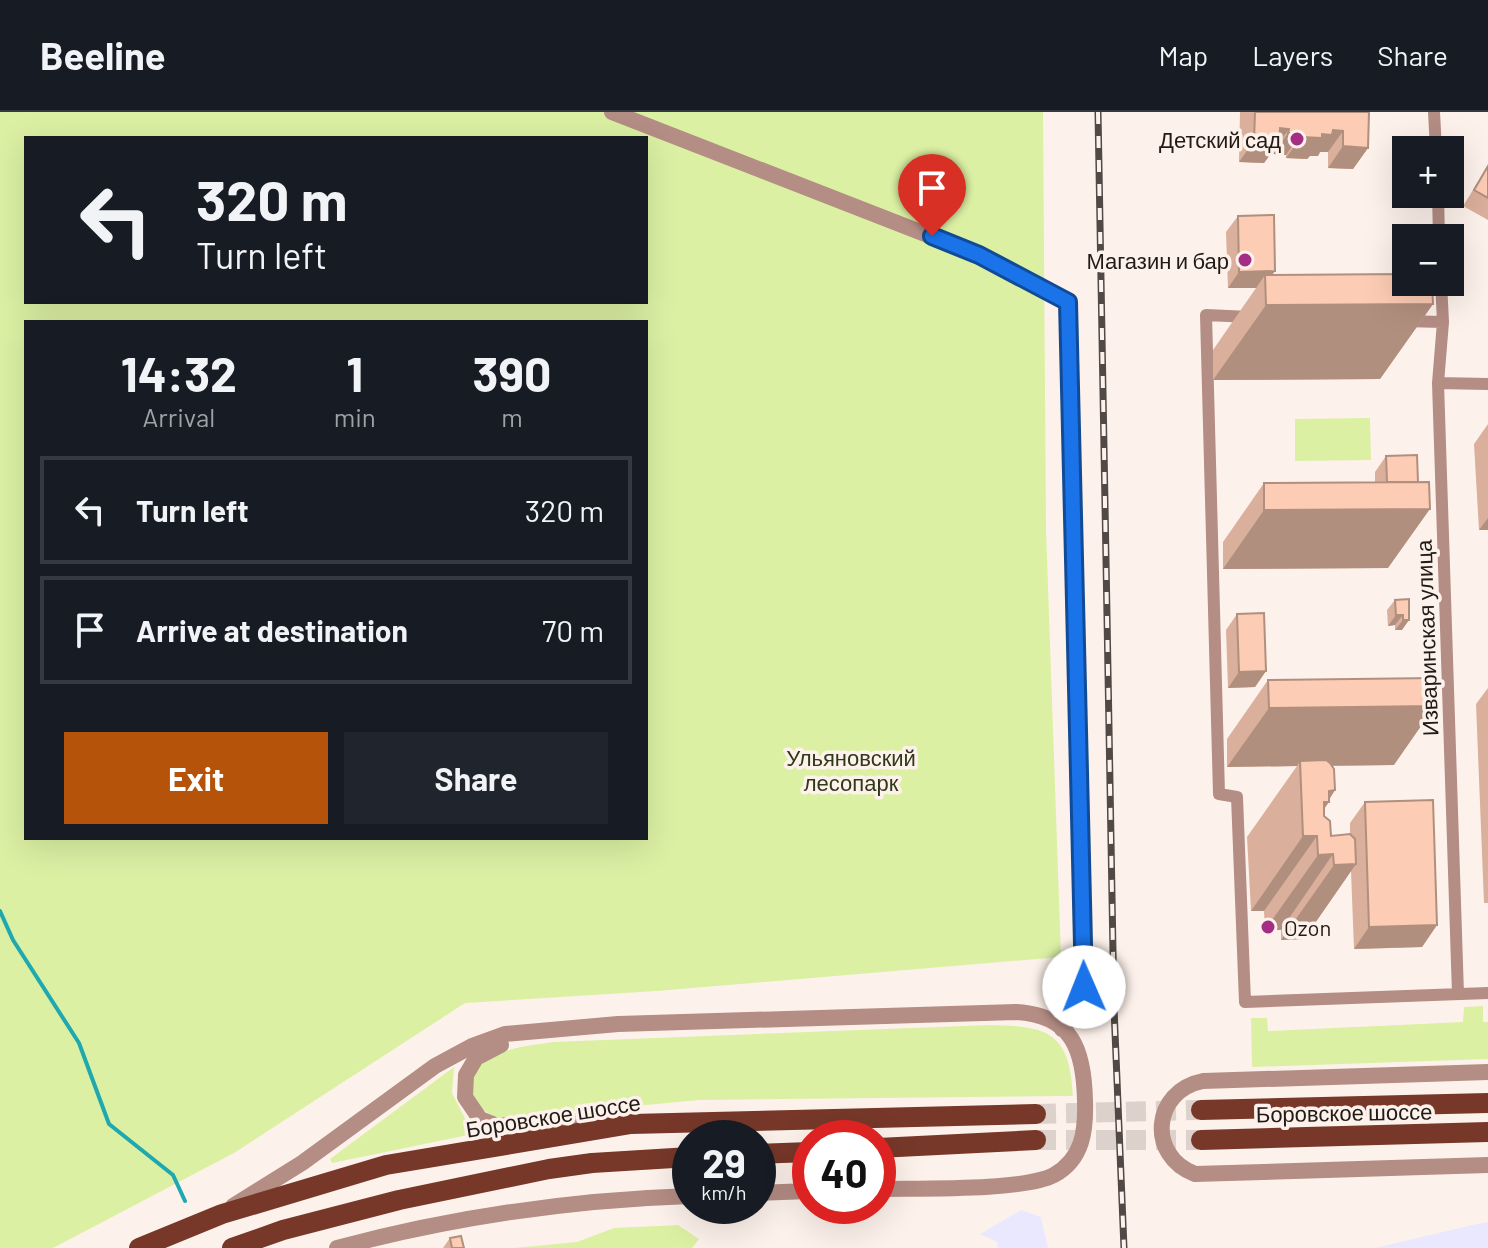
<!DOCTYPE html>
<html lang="en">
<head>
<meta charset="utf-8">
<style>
	body { margin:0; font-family:Barlow,sans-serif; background:#20242c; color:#f1f3f6; height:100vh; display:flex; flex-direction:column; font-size:30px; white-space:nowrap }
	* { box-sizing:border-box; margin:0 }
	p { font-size:26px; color:#9ea1a6 }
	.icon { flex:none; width:44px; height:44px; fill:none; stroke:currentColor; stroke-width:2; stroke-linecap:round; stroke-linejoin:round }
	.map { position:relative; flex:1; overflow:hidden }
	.panel { position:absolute; left:24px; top:208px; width:624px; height:520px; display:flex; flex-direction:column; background:#171b24; border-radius:0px; box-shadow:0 8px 32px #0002 }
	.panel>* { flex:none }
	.top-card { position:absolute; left:24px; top:24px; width:624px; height:168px; border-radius:0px; box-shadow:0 8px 32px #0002; background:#171b24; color:#f1f3f6; overflow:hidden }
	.controls { position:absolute; left:1392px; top:24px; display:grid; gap:16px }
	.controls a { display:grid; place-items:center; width:72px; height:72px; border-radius:0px; background:#171b24; box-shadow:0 8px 32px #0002; font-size:40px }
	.speed { position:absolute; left:672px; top:1008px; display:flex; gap:16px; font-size:40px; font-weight:700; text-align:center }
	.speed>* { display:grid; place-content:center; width:104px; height:104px; border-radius:50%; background:#171b24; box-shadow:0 8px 32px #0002; line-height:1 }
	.speed small { font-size:20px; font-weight:400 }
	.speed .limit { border:12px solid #d22; background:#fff; color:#111 }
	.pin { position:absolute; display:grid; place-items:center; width:68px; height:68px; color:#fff; margin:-82px -34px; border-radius:50% 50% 50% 0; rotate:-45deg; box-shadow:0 0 8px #0007 }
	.pin .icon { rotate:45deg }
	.me { position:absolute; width:88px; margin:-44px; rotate:359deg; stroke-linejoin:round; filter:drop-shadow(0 0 6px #0008) }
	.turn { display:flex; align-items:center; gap:28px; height:168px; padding:0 40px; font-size:36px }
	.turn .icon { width:104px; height:104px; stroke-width:2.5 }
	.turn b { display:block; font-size:56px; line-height:68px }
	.eta { display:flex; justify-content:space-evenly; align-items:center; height:136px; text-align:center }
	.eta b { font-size:48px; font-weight:700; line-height:56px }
	.button { display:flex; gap:16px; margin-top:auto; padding:16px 40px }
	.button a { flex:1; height:92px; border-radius:0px; background:#b45309; color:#fff; font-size:32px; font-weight:700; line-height:92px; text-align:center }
	.button a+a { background:#20242c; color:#f1f3f6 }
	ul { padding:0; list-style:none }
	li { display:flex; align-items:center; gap:24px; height:108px; margin:0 16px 12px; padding:0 24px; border:4px solid #363941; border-radius:0px }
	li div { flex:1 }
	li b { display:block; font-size:30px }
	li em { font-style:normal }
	header { display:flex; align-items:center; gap:48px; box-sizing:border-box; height:112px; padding:0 40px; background:#171b24; border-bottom:2px solid #363941 }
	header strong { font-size:38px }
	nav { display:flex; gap:44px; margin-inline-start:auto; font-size:28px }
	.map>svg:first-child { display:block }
	.industrial { fill:#eae8fe }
	.green { fill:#dbf0a3; fill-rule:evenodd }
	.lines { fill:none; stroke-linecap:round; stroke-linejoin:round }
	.stream { stroke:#1fa8b0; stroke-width:4 }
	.primary-tunnel { stroke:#dcd2cb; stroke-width:20; stroke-dasharray:20 10; stroke-linecap:butt }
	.minor { stroke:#b48d84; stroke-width:12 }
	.tertiary { stroke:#b48d84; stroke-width:16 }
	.primary { stroke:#773829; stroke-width:20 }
	.rail-casing { stroke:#514945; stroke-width:7 }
	.rail { stroke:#fdf2eb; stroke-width:4; stroke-dasharray:12; stroke-linecap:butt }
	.wall { fill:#daaf9b }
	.shaded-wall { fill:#b18f7e }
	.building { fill:#fdccb4; stroke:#b18f7e; stroke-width:2 }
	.route-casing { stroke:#114b97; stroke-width:20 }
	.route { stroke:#1a73e8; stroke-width:14 }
	.poi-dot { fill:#a52e85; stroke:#fdf2eb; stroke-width:3 }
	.labels { text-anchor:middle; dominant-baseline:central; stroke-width:7; stroke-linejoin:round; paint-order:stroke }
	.poi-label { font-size:22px; fill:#211a16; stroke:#fdf2eb; text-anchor:end }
	.street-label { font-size:22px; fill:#211a16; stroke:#fdf2eb }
	.park-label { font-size:22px; fill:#303917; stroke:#fdf2eb }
</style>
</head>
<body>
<header>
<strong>Beeline</strong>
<nav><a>Map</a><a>Layers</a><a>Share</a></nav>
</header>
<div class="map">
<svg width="1488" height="1136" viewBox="0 0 1488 1136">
	<rect width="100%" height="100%" fill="#fdf2eb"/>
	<!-- industrial -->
	<path class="industrial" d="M1021,1098l20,7 7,31h-50l-1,-6 -17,-8z
		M1488,1110v26h-113l97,-23z"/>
	<!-- green -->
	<path class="green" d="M0,0h1043l3,418 15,427 -404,34 -192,12 -231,150 -181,95h-53zM26,26h620v164h-620zM26,210h620v516h-620z
		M1370,306l1,42 -76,1v-42z
		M1483,894v16h5v37l-236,8 -1,-49h16l1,13 195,-9 1,-15z
		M989,913c58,1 81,6 84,71l-374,4 -201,19c-13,-7 -26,-16 -26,-33 1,-36 54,-40 81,-44z
		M454,955l-2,26 21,41 -141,29 -2,-4z
		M678,1113l21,14 -7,9h-178l63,-6 37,-14z"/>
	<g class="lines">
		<!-- stream -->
		<path class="stream" d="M0,799l13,29 66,103 30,81 64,51 12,26"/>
		<!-- primary-tunnel -->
		<path class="primary-tunnel" d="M1036,1002l165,-4
			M1036,1028h165"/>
		<!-- minor -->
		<path class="minor" d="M1434,0l2,38
			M1438,82l1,44
			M1441,170l2,40 -5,61 20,611
			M1250,205l-44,-2 13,479 18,3 8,205 243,-9
			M1404,209l39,1
			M1438,271l50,1"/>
		<!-- tertiary -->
		<path class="tertiary" d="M612,0l367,143 89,47 16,685 -3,19 -19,23
			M501,933l-25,13 -10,17 -1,22 15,22 17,7 53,-5 63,1
			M1488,960l-285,9c-51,10 -56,75 -8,93l293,-9
			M758,1081l52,-2
			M233,1094l69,-43 133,-97 37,-20 33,-12 113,-10 398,-12c57,3 68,39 69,89 1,29 -2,58 -31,74 -30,16 -137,13 -176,14
			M337,1136c116,-31 233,-48 353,-52"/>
		<!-- primary -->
		<path class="primary" d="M1201,998l287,-7
			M1201,1028l287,-8
			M878,1036l158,-8
			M758,1042l52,-2
			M139,1136l83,-34 164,-49 245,-41 405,-10
			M232,1136l51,-18 116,-30 150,-31 43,-6 98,-6"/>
		<!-- rail casing -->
		<g class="rail-casing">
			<path id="rail" d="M1098,0l16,896 10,240"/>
		</g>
		<!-- rail -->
		<use href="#rail" class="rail"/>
	</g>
	<!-- wall -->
	<path class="wall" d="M1240,0h129l-1,36 -15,21 -25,-1v-16h-8l-2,4h-8l-3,3 -21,-1v-3l-13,-1 1,-4 -10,13 -25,-1z
		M1488,54v54l-25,-14z
		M1238,104l35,59 160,29 -53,75 -167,1v-30l43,-62h-28l-2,-56z
		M1488,312v106h-9l-5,-86z
		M1386,344l2,112 -165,1v-27l41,-59 111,-1v-10z
		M1409,487l-7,31h-7v-5l-7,1 -1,-16 8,-10z
		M1237,502l29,57 -11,16 -27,1 -2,-58z
		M1268,568l126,85 -62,1 3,24 -11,19v7l7,20 19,-1v-12l15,-21 72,123 -15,22 -68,2 -3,-78 -47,68 -23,1v-10h-16l-1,-19h-13l-4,-74 50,-71 -70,1v-28z
		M1488,576v215h-4l-8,-199z
		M450,1126l14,10h-21z"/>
	<!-- shaded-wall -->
	<path class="shaded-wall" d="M1280,16l9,1 -25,34 -25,-1 15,-21z
		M1333,18l10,1 -15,21h-8l-2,4h-8l-3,3 -21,-1 15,-21 21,-3z
		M1288,21h13l-15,22 -13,-1z
		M1343,34l25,2 -15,21 -25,-1z
		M1275,159l-10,14v-10l-9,13h-28l11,-16z
		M1433,192l-53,75 -167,1 53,-75z
		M1430,397l-42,59 -165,1 41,-59z
		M1488,406v12h-9z
		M1396,503h7l-8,10 -7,1z
		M1403,508h6l-7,10h-7z
		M1266,559l-11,16 -27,1 11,-16z
		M1435,594l-41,59 -94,1v-5l-3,5 -70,1 42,-59z
		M1335,678l-8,12h2l-24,34h12l-53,75h-13l52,-75 26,-45z
		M1333,742l-52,76h-16l53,-75z
		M1356,752l-52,75 -23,1 53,-75z
		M1437,813l-15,22 -68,2 15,-22z"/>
	<!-- building -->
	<path class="building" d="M1255,0h114l-1,36 -25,-2v-15l-10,-1 -1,5 -10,-1v4l-21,-1v-4h-13l1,-4 -9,-1 -1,14 -25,-1z
		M1488,54v32l-14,-8z
		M1274,103l1,56 -36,1 -1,-56z
		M1406,162v8h26l1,22 -167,1 -1,-30z
		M1417,343l1,27h-31l-1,-26z
		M1429,370l1,27 -166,1v-27z
		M1409,487v21h-6v-5h-7l-1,-15z
		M1264,501l2,58 -27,1 -2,-58z
		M1435,566v28l-166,2 -1,-28z
		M1326,648l4,3 4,6 1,21 -6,1v11h-5v14l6,5 1,15 19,-2 5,5 1,25 -22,1 -1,-11 -15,1 -1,-19h-14l-3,-75z
		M1433,688l4,125 -68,2 -4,-125z
		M461,1124l3,12h-12l-2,-10z"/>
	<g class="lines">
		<!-- route casing -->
		<g class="route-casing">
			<path id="route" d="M932,124l47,19 89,47 16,685"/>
		</g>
		<!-- route -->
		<use href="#route" class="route"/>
	</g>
	<!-- markers -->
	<g class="poi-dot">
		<circle cx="1297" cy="27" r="8"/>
		<circle cx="1245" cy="148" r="8"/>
		<circle cx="1268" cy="815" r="8"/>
	</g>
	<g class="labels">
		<!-- poi labels -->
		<g class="poi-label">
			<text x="1281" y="27">Детский сад</text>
			<text x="1229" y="148">Магазин и бар</text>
			<text x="1284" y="815" text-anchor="start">Ozon</text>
		</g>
		<!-- street labels -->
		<g class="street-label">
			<text transform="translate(1426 526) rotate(-92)">Изваринская улица</text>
			<text transform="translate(1344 1000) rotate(-1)">Боровское шоссе</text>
			<text transform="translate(553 1003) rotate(-9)">Боровское шоссе</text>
		</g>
		<!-- park labels -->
		<g class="park-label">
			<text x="851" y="645">Ульяновский<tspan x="851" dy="25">лесопарк</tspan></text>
		</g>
	</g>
</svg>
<div class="controls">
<a>+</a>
<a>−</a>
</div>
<div class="speed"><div>29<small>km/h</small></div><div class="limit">40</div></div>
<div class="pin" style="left:932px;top:124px;background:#d93025"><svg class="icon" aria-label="arrive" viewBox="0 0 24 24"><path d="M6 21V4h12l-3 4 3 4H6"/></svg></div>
<svg class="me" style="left:1084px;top:875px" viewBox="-20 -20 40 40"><circle r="19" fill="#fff"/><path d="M0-13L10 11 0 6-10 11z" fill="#1a73e8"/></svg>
<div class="top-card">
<div class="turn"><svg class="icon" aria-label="left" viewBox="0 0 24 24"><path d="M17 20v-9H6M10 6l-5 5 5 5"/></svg><div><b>320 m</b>Turn left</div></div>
</div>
<section class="panel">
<div class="eta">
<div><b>14:32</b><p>Arrival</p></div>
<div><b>1</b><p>min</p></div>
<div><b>390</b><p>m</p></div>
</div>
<ul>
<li><svg class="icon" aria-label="left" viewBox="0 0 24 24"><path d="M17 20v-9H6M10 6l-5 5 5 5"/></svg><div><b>Turn left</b></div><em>320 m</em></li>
<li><svg class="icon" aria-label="arrive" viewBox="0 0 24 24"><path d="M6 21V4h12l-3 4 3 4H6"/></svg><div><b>Arrive at destination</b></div><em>70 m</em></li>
</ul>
<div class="button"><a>Exit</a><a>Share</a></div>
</section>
</div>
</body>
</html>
